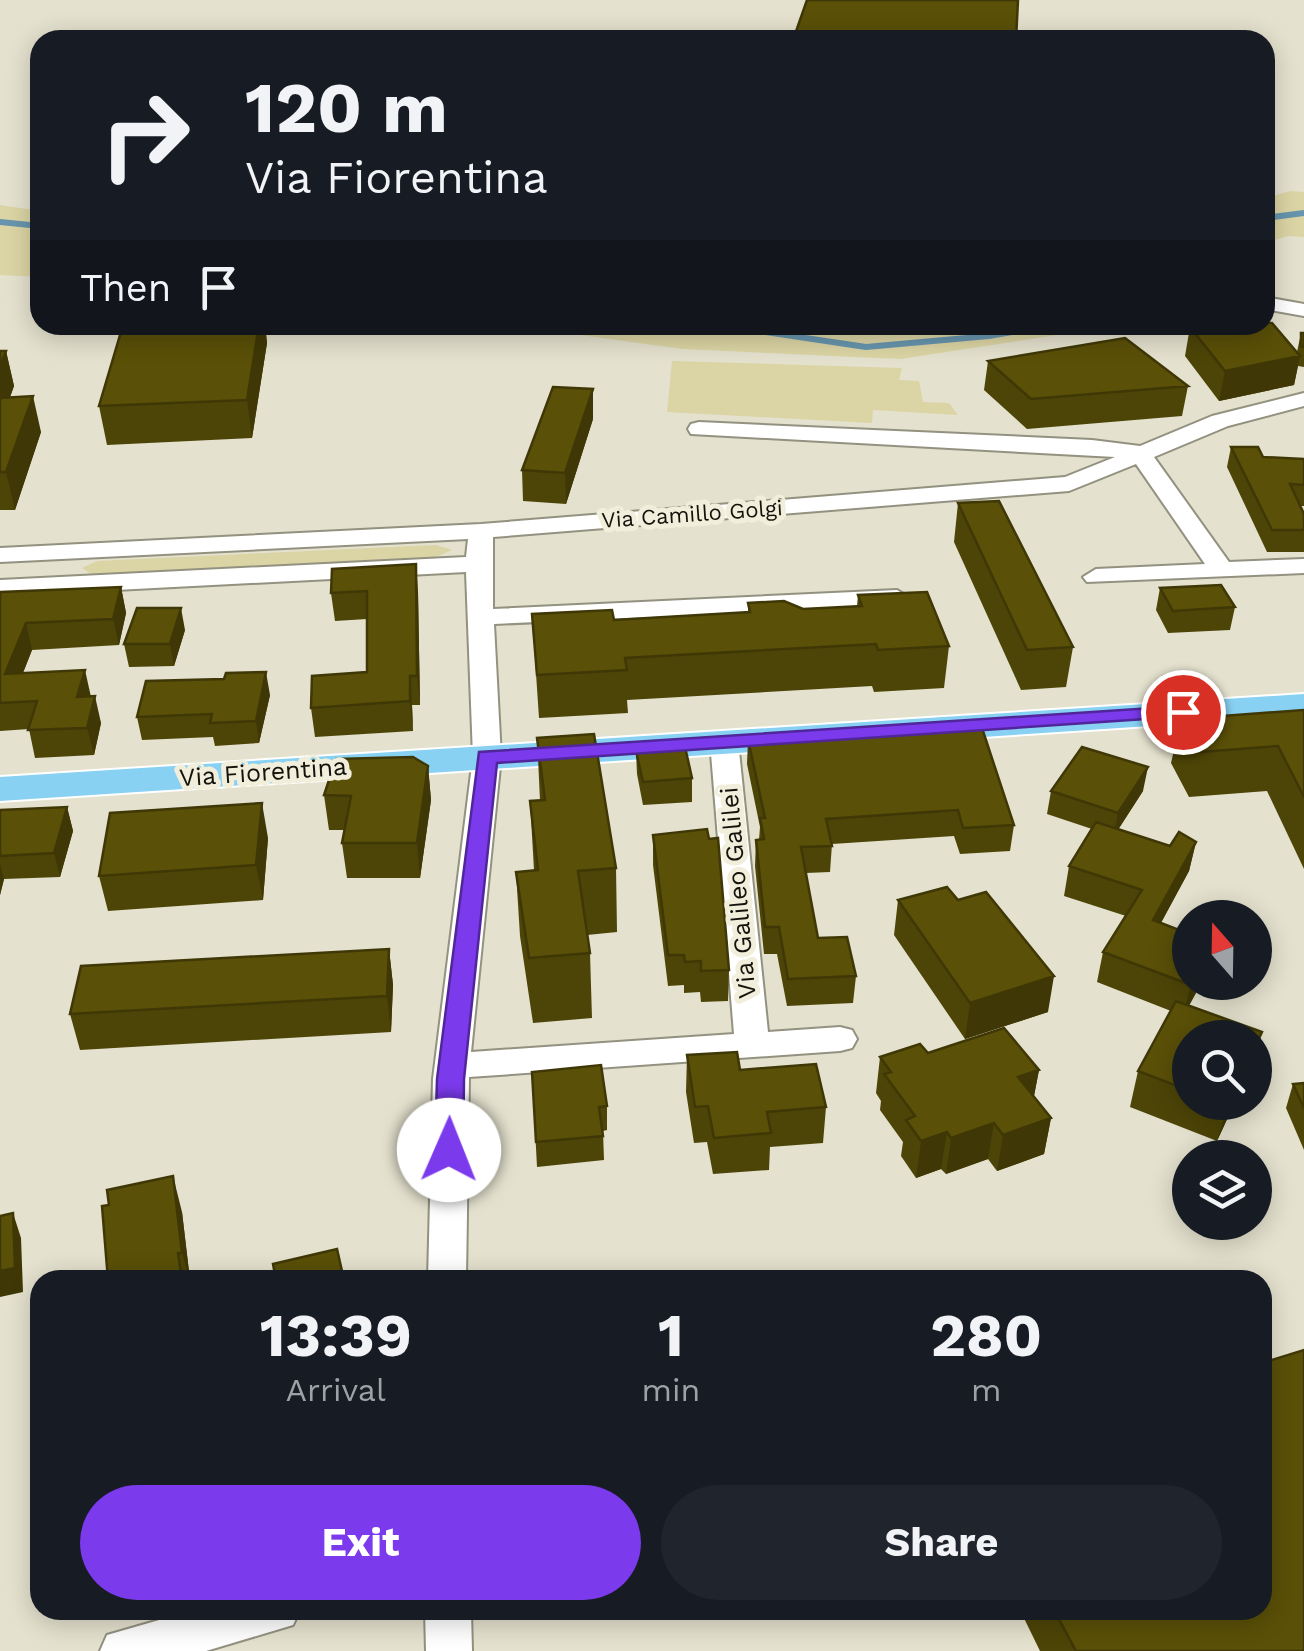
<!DOCTYPE html>
<html lang="en">
<head>
<meta charset="utf-8">
<style>
	body { margin:0; font-family:"Work Sans",sans-serif; background:#20242c; color:#f1f3f6; height:100vh; display:flex; flex-direction:column; font-size:38px; white-space:nowrap }
	* { box-sizing:border-box; margin:0 }
	p { font-size:32px; color:#9ea1a6 }
	.icon { flex:none; width:55px; height:55px; fill:none; stroke:currentColor; stroke-width:2; stroke-linecap:round; stroke-linejoin:round }
	.map { position:relative; flex:1; overflow:hidden }
	.panel { position:absolute; left:30px; top:1270px; width:1242px; height:350px; display:flex; flex-direction:column; background:#171b24; border-radius:30px; box-shadow:0 5px 25px #0003 }
	.panel>* { flex:none }
	.guide { position:absolute; left:30px; top:30px; width:1245px; height:305px; border-radius:30px; box-shadow:0 5px 25px #0003; background:#171b24; color:#f1f3f6; overflow:hidden }
	.needle { width:65px; rotate:340deg }
	.fabs { position:absolute; left:1172px; top:900px; display:grid; gap:20px }
	.fabs a { display:grid; place-items:center; width:100px; height:100px; border-radius:50%; background:#171b24; box-shadow:0 5px 25px #0003; font-size:50px }
	.pin { position:absolute; display:grid; place-items:center; width:85px; height:85px; color:#fff; margin:-42px; border:5px solid #fff; border-radius:50%; box-shadow:0 2px 10px #0007 }
	.me { position:absolute; width:110px; margin:-55px; rotate:1deg; stroke-linejoin:round; filter:drop-shadow(0 0 8px #0008) }
	.turn { display:flex; align-items:center; gap:35px; height:210px; padding:0 50px; font-size:45px }
	.turn .icon { width:130px; height:130px; stroke-width:2.5 }
	.turn b { display:block; font-size:70px; line-height:85px }
	.then { display:flex; align-items:center; height:95px; padding:0 50px; background:#0003; gap:20px; font-size:38px }
	.eta { display:flex; justify-content:space-evenly; align-items:center; height:170px; text-align:center }
	.eta b { font-size:60px; font-weight:700; line-height:70px }
	.action { display:flex; gap:20px; margin-top:auto; padding:20px 50px }
	.action a { flex:1; height:115px; border-radius:60px; background:#7c3aed; color:#fff; font-size:40px; font-weight:700; line-height:115px; text-align:center }
	.action a+a { background:#20242c; color:#f1f3f6 }
	.map>svg:first-child { display:block }
	.green { fill:#dbd4a4 }
	.lines { fill:none; stroke-linecap:round; stroke-linejoin:round }
	.stream { stroke:#6795ad; stroke-width:6 }
	.minor-casing { stroke:#93917f; stroke-width:4 }
	.major-casing { stroke:#fff; stroke-width:4 }
	.minor { fill:#fff; fill-rule:evenodd }
	.major { fill:#88d1f3; fill-rule:evenodd }
	.wall { fill:#4d4507 }
	.shaded-wall { fill:#3f3806 }
	.building { fill:#5a5008; stroke:#3f3806; stroke-width:2.5 }
	.route { fill:#7c3aed; stroke:#51269a; stroke-width:2.5 }
	.labels { text-anchor:middle; dominant-baseline:central; stroke-width:10; stroke-linejoin:round; paint-order:stroke }
	.far-street-label { font-size:22px; fill:#13120b; stroke:#f1eedb }
	.street-label { font-size:25px; fill:#13120b; stroke:#f1eedb }
</style>
</head>
<body>
<div class="map">
<svg width="1304" height="1651" viewBox="0 0 1304 1651">
	<rect width="100%" height="100%" fill="#e4e1ce"/>
	<!-- green -->
	<path class="green" d="M1291,191l13,1v45l-16,-1 -23,7v-45z
		M0,205l40,6v66l-40,-2z
		M508,325h614l-222,34 -218,-10z
		M672,361l230,7 -3,12 20,1 4,21 26,1 9,12 -85,-5 -1,13 -205,-11z
		M436,545l16,5 -16,7 -345,17 -9,-6 15,-7z"/>
	<g class="lines">
		<!-- stream -->
		<path class="stream" d="M1265,218l39,-5
			M0,222l40,4
			M719,325l147,22 123,-11 64,-11"/>
		<!-- minor casing -->
		<g class="minor-casing">
			<path id="minor" d="M1265,297l39,7v12l-39,-7z
				M1304,393v13l-76,20 -74,31 75,105 75,-3v14l-217,9 -4,-5 13,-8 109,-5 -69,-100 -67,27 -576,46v72l404,-19 13,8 -13,8 -403,18 7,133 -30,295 263,-18 -24,-293 4,-6h20l4,6 30,291 72,-5 12,3 5,9 -5,9 -12,3 -371,26 -3,203h-38l5,-201 40,-322 -7,-185 -466,24v-16l466,-23 2,-18 -468,23v-14l481,-24 584,-47 50,-20 -424,-23 -3,-5 3,-5 8,-2 393,18 48,6 72,-30z
				M194,1610h106l-7,15 -87,26h-106l7,-16z
				M425,1610h46l1,41h-46z"/>
		</g>
		<!-- major casing -->
		<g class="major-casing">
			<path id="major" d="M1304,694v22l-1304,85v-24z"/>
		</g>
		<!-- minor -->
		<use href="#minor" class="minor"/>
		<!-- major -->
		<use href="#major" class="major"/>
	</g>
	<!-- wall -->
	<path class="wall" d="M123,325h142l2,18 -15,95 -145,7 -8,-39z
		M1190,327l107,25 4,-19h3v34l-6,-1 -4,19 -75,16 -34,-45z
		M0,351h6l8,35 -4,11 31,35 -26,78h-15z
		M988,361l200,25 -6,30 -155,13 -43,-39z
		M593,419l-27,85 -43,-3 -1,-31z
		M1231,447l32,10 41,2v47h-4l4,8v38h-37l-40,-85z
		M958,503l115,144 -7,40 -45,3 -67,-148z
		M332,569l86,23 2,113h-8l1,26 -98,6 -4,-29 56,-36v-53l-32,2 -4,-28z
		M121,587l5,26 -7,32 -87,5 -9,23 68,24 10,26 -7,32 -59,3 -6,-29 -29,2v-139z
		M1160,588l75,19 -5,23 -62,3 -12,-23z
		M858,595l91,51 -5,42 -70,4 -2,-6 -245,14 1,13 -89,5 -7,-104 82,6 134,-8v-9l55,6 54,-3z
		M185,630l-11,36 -45,1 -5,-23z
		M270,695l-11,48 -44,3 -2,-9 -71,3 -5,-23z
		M1304,710v159l-37,-78 -78,6 -18,-34 10,-44z
		M537,738l79,130 1,64 -30,3 3,18 2,65 -59,5 -13,-87 -4,-64 18,-2 -4,-69 10,-1z
		M748,739l266,86 -4,26 -50,3 -6,-18 -122,8 -2,28 -24,1 12,65 38,38 -3,27 -66,3 -10,-52h-13l-9,-88 1,-26h3l1,-13 -13,-63z
		M636,751l56,27v24l-49,3 -6,-31z
		M428,766l3,34 -11,78h-73l-5,-35 2,-13h-15l-5,-35z
		M1051,791h92l-25,39 52,16 26,-4 -7,29 -28,52 29,59h12l-13,24 73,26 -7,24v-18h-65v64h45l-18,39 -87,-34 8,-36 33,-60 -74,-29 6,-30 23,-36 -62,-20 5,-30 23,-37 -45,-15z
		M67,807l6,24 -13,46 -56,2 -4,16v-85z
		M653,835l76,135 -1,31 -27,1 -1,-10 -16,1v-8l-16,1 -15,-121z
		M268,838l-5,62 -155,11 -9,-35z
		M898,900l150,112 -83,27 -71,-104z
		M389,949l4,36 -2,47 -311,18 -10,-36z
		M928,1053l111,17 -5,26 17,22 -7,36 -47,17 -9,-12 -42,15 -5,-5 -25,9 -15,-22 2,-14 -23,-32 1,-9 -5,-8 4,-36z
		M687,1055l53,15 86,37 -3,36 -53,4 -1,23 -56,4 -6,-32 -13,1 -8,-51z
		M532,1072l75,34v24l-4,1 1,29 -67,7z
		M1304,1083v67l-18,-42 7,-24z
		M182,1212l8,68h-82z
		M1020,1610h242l42,41h-264z"/>
	<!-- shaded-wall -->
	<path class="shaded-wall" d="M259,325h6l2,18 -15,95 -5,-38z
		M6,351l8,35 -14,39v-59z
		M1300,356l-6,29 -75,16 6,-30z
		M593,389v30l-27,85 -1,-31z
		M33,396l8,36 -26,78 -9,-38z
		M416,564l2,28 2,113 -3,-29z
		M121,587l5,26 -7,32 -6,-26z
		M181,608l4,22 -11,36 -4,-22z
		M26,623l6,27 -20,50 -7,-26z
		M85,670l6,27h-14z
		M266,672l4,23 -11,48 -3,-22z
		M410,676l2,29 1,26 -3,-30z
		M95,696l6,27 -7,32 -7,-27z
		M428,766l3,34 -11,78 -3,-35z
		M1148,767l-5,24 -30,46 5,-24z
		M262,803l6,35 -5,62 -7,-35z
		M67,807l6,24 -13,46 -6,-24z
		M1196,842l-7,29 -43,79 7,-30z
		M0,864l4,15 -4,16z
		M389,949l4,36 -2,47 -4,-36z
		M1054,976l-6,36 -83,27 5,-36z
		M1192,982h10l-19,33 8,-30z
		M1039,1070l-7,36 -14,-29z
		M1229,1102h6l-18,39z
		M1051,1118l-7,36 -47,17 6,-36z
		M994,1123l-6,36 -42,15 5,-36z
		M947,1132l-6,37 -25,9 5,-37z
		M173,1176l9,36 8,68 -8,-27z
		M13,1213l8,25 2,54 -23,5v-26z"/>
	<!-- building -->
	<path class="building" d="M807,0h211l-2,40h-223z
		M1265,323h7l28,33 -75,15 -35,-44 75,-2z
		M123,325h136l-12,75 -148,6z
		M1301,333h3v14l-3,-1z
		M1125,338l63,48 -157,13 -43,-38z
		M0,351h6l-6,15z
		M553,387l40,2 -28,84 -43,-3z
		M33,396l-27,76h-6v-74z
		M1231,447h27l5,10 41,2v26l-14,-1 14,30v16h-32z
		M999,501l74,146 -46,3 -69,-147z
		M416,564l1,112h-7v25l-99,7 1,-32 55,-4v-81l-36,2 1,-24z
		M1221,585l14,22 -62,4 -13,-23z
		M121,587l-8,32 -87,4 -21,51 80,-4 -8,27 18,-1 -8,32 -59,2 9,-29 -37,2v-111z
		M927,592l22,54 -71,4 -2,-6 -251,14 2,12 -90,5 -5,-61 80,-4 2,10 136,-8 -2,-9 36,-2 19,8 59,-3 -4,-11z
		M137,608h44l-11,36h-46z
		M266,672l-10,49 -46,2 2,-9 -75,3 9,-36 78,-2 2,-6z
		M1304,710v87l-26,-51 -78,6 -19,-33z
		M981,725l33,100 -51,3 -5,-18 -132,9 6,27 -31,1 17,91 29,-1 9,39 -68,3 -9,-52h-14l-9,-87 8,-1 -4,-21h5l-17,-79z
		M594,734l22,134 -38,3 12,82 -61,5 -13,-86 22,-2 -8,-69 15,-1 -8,-62z
		M685,747l7,31 -49,4 -7,-31z
		M1082,747l66,20 -30,46 -67,-22z
		M413,757l15,9 -11,77h-75l9,-47 -27,-1 12,-36z
		M262,803l-6,62 -157,11 11,-63z
		M67,807l-13,46 -54,3v-46z
		M1096,822l74,24 9,-14 17,10 -43,78 37,14v48h2l-1,3 -88,-33 39,-62 -73,-24z
		M707,829l2,10 9,-1 11,132 -28,1v-10l-16,1 -1,-7h-16l-15,-120z
		M947,887l11,13 28,-8 68,84 -84,27 -72,-103z
		M389,949l-2,47 -317,18 11,-48z
		M1176,1001l86,31 -7,15v-9h-65v53l-52,-20z
		M1004,1028l35,42 -21,7 33,41 -48,17 -9,-12 -43,15 -4,-6 -26,9 -15,-21 9,-4 -31,-42 7,-2 -11,-15 40,-13 8,9z
		M737,1052l3,18 76,-6 10,43 -59,5 4,21 -57,5 -6,-32 -13,1 -8,-52z
		M601,1065l6,41 -8,1 4,29 -67,6 -4,-70z
		M1304,1083v25l-11,-24z
		M173,1176l9,77h-4l4,27h-74l-6,-74 7,-1 -2,-15z
		M13,1213l2,55 -15,3v-55z
		M337,1249l7,31h-68l-3,-16z
		M1304,1350v301h-228l-22,-41h208v-247z"/>
	<!-- route -->
	<path class="route" d="M1183,706l7,2 4,4 -4,4 -693,47 -33,316 -1,71 -4,8 -10,3 -10,-3 -4,-8 2,-71 42,-327z"/>
	<g class="labels">
		<!-- far-street labels -->
		<g class="far-street-label">
			<text transform="translate(692 514) rotate(-4)">Via Camillo Golgi</text>
		</g>
		<!-- street labels -->
		<g class="street-label">
			<text transform="translate(263 772) rotate(-4)">Via Fiorentina</text>
			<text transform="translate(738 893) rotate(-95)">Via Galileo Galilei</text>
		</g>
	</g>
</svg>
<div class="fabs">
<a><svg class="needle" viewBox="-14 -14 28 28"><path d="M0-13l5 13h-10z" fill="#e53935"/><path d="M0 13l5-13h-10z" fill="#9ea1a6"/></svg></a>
<a><svg class="icon" aria-label="search" viewBox="0 0 24 24"><circle cx="10" cy="10" r="6"/><path d="M15 15l6 6"/></svg></a>
<a><svg class="icon" aria-label="layers" viewBox="0 0 24 24"><path d="M12 4l9 5-9 5-9-5zM3 14l9 5 9-5"/></svg></a>
</div>
<div class="pin" style="left:1183px;top:712px;background:#d93025"><svg class="icon" aria-label="arrive" viewBox="0 0 24 24"><path d="M6 21V4h12l-3 4 3 4H6"/></svg></div>
<svg class="me" style="left:449px;top:1150px" viewBox="-20 -20 40 40"><circle r="19" fill="#fff"/><path d="M0-13L10 11 0 6-10 11z" fill="#7c3aed"/></svg>
<div class="guide">
<div class="turn"><svg class="icon" aria-label="right" viewBox="0 0 24 24"><path d="M7 20v-9h11M14 6l5 5-5 5"/></svg><div><b>120 m</b>Via Fiorentina</div></div>
<div class="then">Then<svg class="icon" aria-label="arrive" viewBox="0 0 24 24"><path d="M6 21V4h12l-3 4 3 4H6"/></svg></div>
</div>
<section class="panel">
<div class="eta">
<div><b>13:39</b><p>Arrival</p></div>
<div><b>1</b><p>min</p></div>
<div><b>280</b><p>m</p></div>
</div>
<div class="action"><a>Exit</a><a>Share</a></div>
</section>
</div>
</body>
</html>
